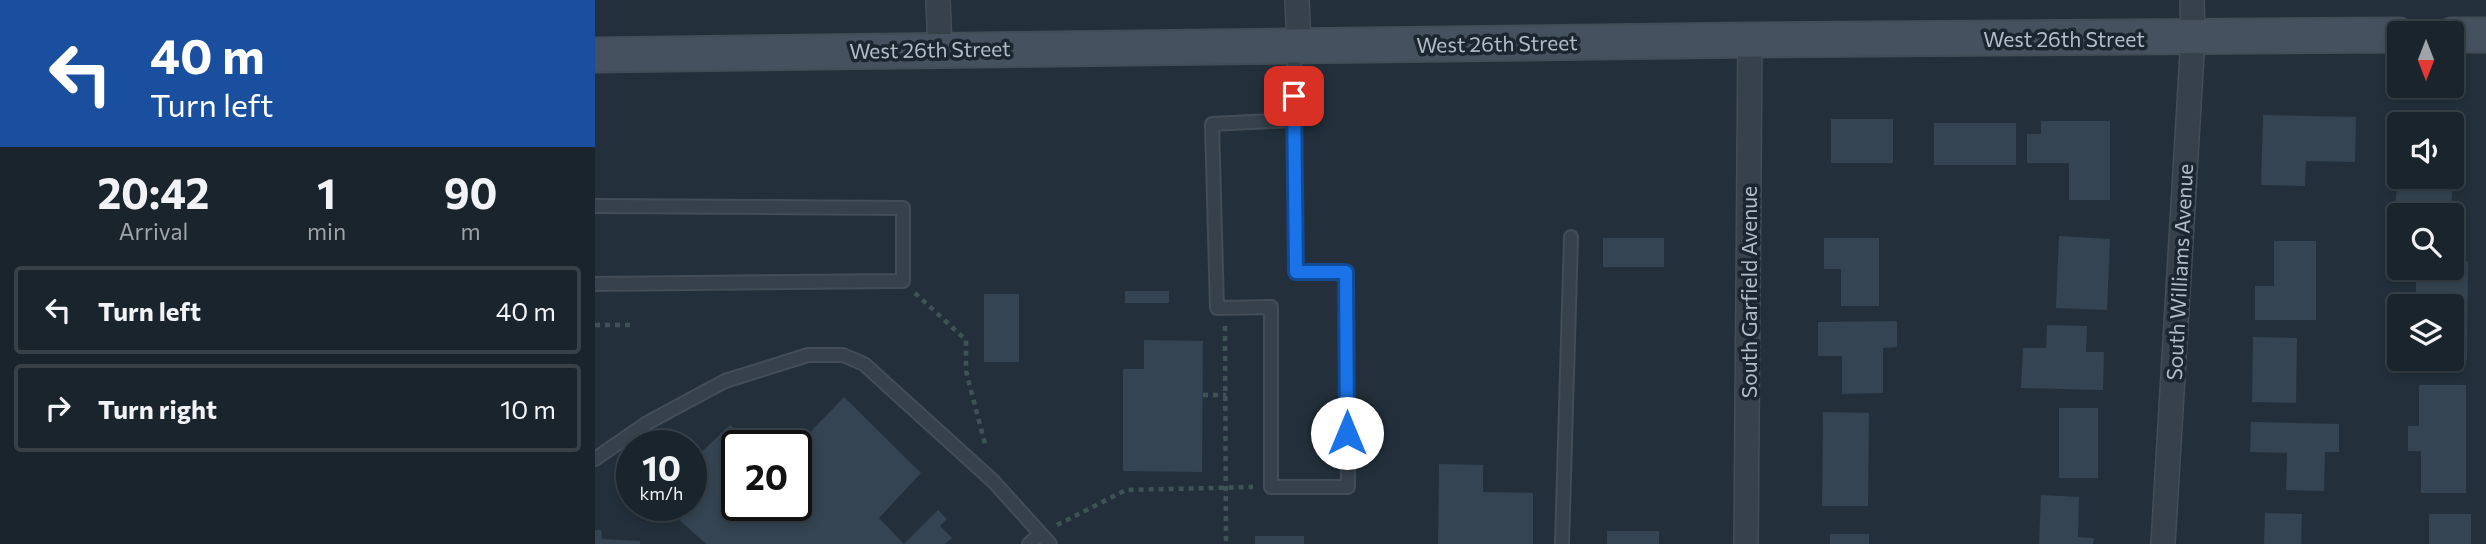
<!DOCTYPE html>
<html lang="en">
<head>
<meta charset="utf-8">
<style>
	body { margin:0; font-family:Commissioner,sans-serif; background:#273038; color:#f1f3f6; height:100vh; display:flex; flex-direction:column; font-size:26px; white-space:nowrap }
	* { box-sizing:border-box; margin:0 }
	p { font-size:23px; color:#9fa4a9 }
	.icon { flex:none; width:38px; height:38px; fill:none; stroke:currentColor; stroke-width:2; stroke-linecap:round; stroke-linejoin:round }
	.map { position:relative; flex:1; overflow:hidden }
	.details { display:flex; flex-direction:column; background:#1a242c; width:595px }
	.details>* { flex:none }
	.top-card { background:#1a4fa0; color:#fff; overflow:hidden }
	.needle { width:46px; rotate:180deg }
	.tools { position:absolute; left:1792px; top:21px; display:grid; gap:14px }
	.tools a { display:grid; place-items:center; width:77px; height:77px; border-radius:7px; background:#1a242c; box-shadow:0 4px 10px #0003,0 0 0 2px #384148; font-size:35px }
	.speed { position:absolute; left:21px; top:430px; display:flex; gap:14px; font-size:35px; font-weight:700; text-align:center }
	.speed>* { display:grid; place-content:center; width:91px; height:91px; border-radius:50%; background:#1a242c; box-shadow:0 4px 10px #0003,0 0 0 2px #384148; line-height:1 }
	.speed small { font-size:18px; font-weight:400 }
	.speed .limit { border:4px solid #111; border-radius:10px; background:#fff; color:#111 }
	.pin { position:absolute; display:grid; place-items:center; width:60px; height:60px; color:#fff; margin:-30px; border-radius:14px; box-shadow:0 4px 10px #0006 }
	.me { position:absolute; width:77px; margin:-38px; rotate:0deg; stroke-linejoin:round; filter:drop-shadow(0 0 5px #0008) }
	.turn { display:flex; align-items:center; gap:24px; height:147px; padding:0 35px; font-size:32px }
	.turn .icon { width:91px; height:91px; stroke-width:2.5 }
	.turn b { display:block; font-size:49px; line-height:60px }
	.eta { display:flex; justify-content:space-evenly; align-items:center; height:119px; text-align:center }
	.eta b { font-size:42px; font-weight:700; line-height:49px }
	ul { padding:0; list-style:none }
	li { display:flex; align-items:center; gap:21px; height:88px; margin:0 14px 10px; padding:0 21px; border:4px solid #384148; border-radius:7px }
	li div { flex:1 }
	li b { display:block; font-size:26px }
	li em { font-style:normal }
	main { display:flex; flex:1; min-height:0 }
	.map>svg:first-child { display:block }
	.building { fill:#354452 }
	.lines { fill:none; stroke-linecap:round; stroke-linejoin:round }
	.service-casing { stroke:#434d57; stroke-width:16 }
	.minor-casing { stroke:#434d57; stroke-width:26 }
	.secondary-casing { stroke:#434d57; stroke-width:37 }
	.path { stroke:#3e5454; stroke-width:4.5; stroke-dasharray:5 5; stroke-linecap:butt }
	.service { stroke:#37414b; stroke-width:12 }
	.minor { stroke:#37414b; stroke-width:23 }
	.secondary { stroke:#45515e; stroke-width:33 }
	.route-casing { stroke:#114b97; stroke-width:18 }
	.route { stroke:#1a73e8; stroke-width:12 }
	.labels { text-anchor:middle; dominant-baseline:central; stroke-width:7; stroke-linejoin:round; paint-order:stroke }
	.street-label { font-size:21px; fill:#b2bcc7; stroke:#1c2630 }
</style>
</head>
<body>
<main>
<section class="details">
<div class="top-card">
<div class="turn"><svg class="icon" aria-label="left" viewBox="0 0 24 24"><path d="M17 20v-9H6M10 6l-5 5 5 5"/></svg><div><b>40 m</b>Turn left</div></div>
</div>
<div class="eta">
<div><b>20:42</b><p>Arrival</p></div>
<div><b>1</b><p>min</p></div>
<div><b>90</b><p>m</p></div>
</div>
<ul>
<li><svg class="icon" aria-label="left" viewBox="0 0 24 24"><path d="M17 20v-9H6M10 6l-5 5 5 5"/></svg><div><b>Turn left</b></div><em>40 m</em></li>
<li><svg class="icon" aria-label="right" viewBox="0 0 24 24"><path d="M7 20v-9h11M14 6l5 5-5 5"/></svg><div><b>Turn right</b></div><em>10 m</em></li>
</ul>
</section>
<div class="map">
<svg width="1891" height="544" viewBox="0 0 1891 544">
	<rect width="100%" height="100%" fill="#23303b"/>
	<!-- building -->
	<path class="building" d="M1810,113l31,3v8h-33z
		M1668,115l93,2 -1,45 -49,-1 -1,25 -44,-1z
		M1236,119h62v44h-62z
		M1446,121h69v79h-41v-37h-42v-29h14z
		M1339,123h82v42h-82z
		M1857,146h5l-7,69h-51v5l-5,-1 4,-42h54z
		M1464,236l51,3 -3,71 -51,-2z
		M1008,238h61v29h-61z
		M1229,238h55v68h-38v-37h-17z
		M1679,241h42v79h-61v-34h19z
		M1857,261h16l-1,99h-15v-54h-36v-38h36z
		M530,291h44v12h-44z
		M389,294h35v68h-35z
		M1302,321v26l-14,1v45l-41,1v-38h-24v-34z
		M1452,325l40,1 -1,26h18l-1,38 -82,-2 2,-40h23z
		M1658,337l44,1 -1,65 -44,-1z
		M549,340l59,1 -1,131 -79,-1v-102h21z
		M1824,385h47v108h-45v-42h-13v-25h11z
		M249,397l77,76 -42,45 25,26h-198l-42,-38h27v-44l39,-37 23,21h-16v60h59v-59z
		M1464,408h39v70h-39z
		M1228,412l46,1 -1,93h-46z
		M1656,422l88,2v28h-14l-1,39 -38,-1 1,-37 -37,-1z
		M844,464l44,1v27l50,1v51h-95z
		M1446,495l38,2 -1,40 16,1 -1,6h-54z
		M343,510l9,9 -7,7 12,12 -7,6h-41z
		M1670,513l37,1 -1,30h-37z
		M1834,514h42v30h-42z
		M0,530h6l1,9 38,2v3h-45z
		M1012,531h52v13h-52z
		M1235,534h39v10h-39z
		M660,536h49v8h-49z"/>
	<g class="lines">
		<!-- service casing -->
		<g class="service-casing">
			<path id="service" d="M699,47l2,225h50l2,215h-77v-180l-54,1 -5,-184 83,-4
				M0,206l308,2v73l-308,3
				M0,459l52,-36 78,-42 83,-26h35l21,9 129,117 57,63
				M434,544l11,-10
				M967,544l9,-307"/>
		</g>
		<!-- minor casing -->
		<g class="minor-casing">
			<path id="minor" d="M343,0l2,49
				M702,0l2,46
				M1151,544l4,-504
				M1568,544l30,-507 -1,-37"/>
		</g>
		<!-- secondary casing -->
		<g class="secondary-casing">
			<path id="secondary" d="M1857,35h34
				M0,55l1155,-15 649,-5"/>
		</g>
		<!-- path -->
		<path class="path" d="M320,293l51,47v31l20,77
			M0,325h36
			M630,326l1,218
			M608,395h23
			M462,525l69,-35 127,-3"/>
		<!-- service -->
		<use href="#service" class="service"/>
		<!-- minor -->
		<use href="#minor" class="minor"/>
		<!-- secondary -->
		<use href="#secondary" class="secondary"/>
	</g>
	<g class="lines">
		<!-- route casing -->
		<g class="route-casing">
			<path id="route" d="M699,96l2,176h50l1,161"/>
		</g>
		<!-- route -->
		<use href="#route" class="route"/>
	</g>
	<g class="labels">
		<!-- street labels -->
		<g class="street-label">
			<text x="1469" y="38">West 26th Street</text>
			<text transform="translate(902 43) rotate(-1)">West 26th Street</text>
			<text transform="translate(335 49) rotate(-1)">West 26th Street</text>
			<text transform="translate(1584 272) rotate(-87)">South Williams Avenue</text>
			<text transform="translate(1153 292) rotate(-90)">South Garfield Avenue</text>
		</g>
	</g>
</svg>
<div class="tools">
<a><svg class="needle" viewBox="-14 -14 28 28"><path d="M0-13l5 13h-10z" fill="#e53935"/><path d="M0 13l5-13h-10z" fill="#9fa4a9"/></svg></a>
<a><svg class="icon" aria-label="sound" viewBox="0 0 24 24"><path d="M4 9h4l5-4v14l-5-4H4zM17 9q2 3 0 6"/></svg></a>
<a><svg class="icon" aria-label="search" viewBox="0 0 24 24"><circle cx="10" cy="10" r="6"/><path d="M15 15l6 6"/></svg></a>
<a><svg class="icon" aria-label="layers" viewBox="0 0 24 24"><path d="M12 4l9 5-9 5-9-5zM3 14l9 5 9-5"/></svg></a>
</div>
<div class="speed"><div>10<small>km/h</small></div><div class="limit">20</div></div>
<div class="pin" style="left:699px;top:96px;background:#d93025"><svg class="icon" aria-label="arrive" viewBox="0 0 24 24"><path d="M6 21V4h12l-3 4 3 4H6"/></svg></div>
<svg class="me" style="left:752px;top:433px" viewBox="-20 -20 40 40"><circle r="19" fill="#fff"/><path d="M0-13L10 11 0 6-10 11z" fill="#1a73e8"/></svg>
</div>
</main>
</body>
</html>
